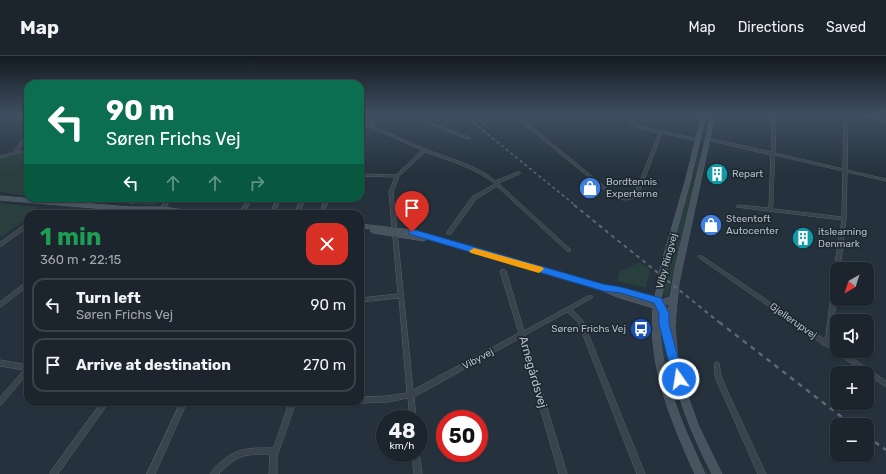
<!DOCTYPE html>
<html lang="en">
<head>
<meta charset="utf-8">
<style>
	body { margin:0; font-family:Rubik,sans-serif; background:#293139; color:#f1f3f6; height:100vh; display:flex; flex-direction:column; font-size:15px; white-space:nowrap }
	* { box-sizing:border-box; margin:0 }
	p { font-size:13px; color:#a0a5aa }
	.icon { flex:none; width:22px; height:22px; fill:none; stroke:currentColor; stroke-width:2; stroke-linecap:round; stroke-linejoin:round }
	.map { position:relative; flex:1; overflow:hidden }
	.drawer { position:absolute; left:24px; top:154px; width:340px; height:196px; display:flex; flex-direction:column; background:#1c252d; border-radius:12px; box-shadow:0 1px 3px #0004,0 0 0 1px #3a4249 }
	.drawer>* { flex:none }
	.top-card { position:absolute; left:24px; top:24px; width:340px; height:122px; border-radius:12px; box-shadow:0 1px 3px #0004,0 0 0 1px #3a4249; background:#0b6e4f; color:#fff; overflow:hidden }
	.needle { width:26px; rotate:219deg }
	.buttons { position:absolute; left:830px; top:206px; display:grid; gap:8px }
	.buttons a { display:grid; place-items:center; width:44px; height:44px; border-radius:8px; background:#1c252d; box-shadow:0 1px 3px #0004,0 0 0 1px #3a4249; font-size:20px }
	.speed { position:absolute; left:376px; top:354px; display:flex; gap:8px; font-size:20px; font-weight:700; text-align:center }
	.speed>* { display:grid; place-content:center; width:52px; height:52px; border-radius:50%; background:#1c252d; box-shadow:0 1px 3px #0004,0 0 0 1px #3a4249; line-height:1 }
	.speed small { font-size:10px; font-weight:400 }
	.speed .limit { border:6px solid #d22; background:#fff; color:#111 }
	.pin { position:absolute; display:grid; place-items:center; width:34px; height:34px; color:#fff; margin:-41px -17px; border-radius:50% 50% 50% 0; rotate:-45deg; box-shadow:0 0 4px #0007 }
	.pin .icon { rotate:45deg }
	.me { position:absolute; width:44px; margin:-22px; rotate:347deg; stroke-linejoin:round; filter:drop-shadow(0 0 3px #0008) }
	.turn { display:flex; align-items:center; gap:14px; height:84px; padding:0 16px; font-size:18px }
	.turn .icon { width:52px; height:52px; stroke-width:2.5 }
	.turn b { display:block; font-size:28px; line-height:34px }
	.lanes { display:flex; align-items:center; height:38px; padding:0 16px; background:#0003; justify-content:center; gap:20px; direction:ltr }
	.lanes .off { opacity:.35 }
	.round { display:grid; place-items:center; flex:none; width:42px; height:42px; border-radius:12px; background:#293139 }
	.headline { display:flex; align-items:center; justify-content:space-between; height:68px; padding:0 16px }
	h1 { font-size:24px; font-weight:700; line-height:30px; color:#1e9e55 }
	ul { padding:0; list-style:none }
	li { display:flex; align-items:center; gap:12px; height:54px; margin:0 8px 6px; padding:0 8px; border:2px solid #3a4249; border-radius:12px }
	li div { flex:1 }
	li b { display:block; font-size:15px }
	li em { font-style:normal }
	header { display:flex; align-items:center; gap:24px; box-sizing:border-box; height:56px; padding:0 20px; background:#1c252d; border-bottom:1px solid #3a4249 }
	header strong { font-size:19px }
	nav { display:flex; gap:22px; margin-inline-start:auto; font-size:14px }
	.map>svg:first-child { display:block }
	.green { fill:#283f3e }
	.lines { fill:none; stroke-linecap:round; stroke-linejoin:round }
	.street-casing { stroke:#57616a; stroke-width:1 }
	.secondary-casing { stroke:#57616a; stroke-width:1 }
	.street { fill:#39434c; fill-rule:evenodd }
	.secondary { fill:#47535f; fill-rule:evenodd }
	.rail-far2 { stroke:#5b6773; stroke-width:1.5; stroke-dasharray:3 3; stroke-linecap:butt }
	.rail-far1 { stroke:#5b6773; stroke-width:2; stroke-dasharray:4 4; stroke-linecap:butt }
	.rail { stroke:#5b6773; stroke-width:2.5; stroke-dasharray:5 5; stroke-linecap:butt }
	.route { fill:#1a73e8; stroke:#114b97 }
	.slow { fill:#f59e0b }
	.labels { text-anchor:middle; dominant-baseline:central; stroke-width:3.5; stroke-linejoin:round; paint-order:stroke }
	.poi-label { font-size:10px; fill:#b4bec7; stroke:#1e2831; text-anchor:start }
	.street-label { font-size:10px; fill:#b4bec7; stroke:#1e2831 }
	.near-street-label { font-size:12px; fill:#b4bec7; stroke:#1e2831 }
</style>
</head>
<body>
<header>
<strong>Map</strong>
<nav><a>Map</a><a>Directions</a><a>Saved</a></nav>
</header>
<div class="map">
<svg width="886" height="418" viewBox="0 0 886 418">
	<rect width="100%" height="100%" fill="#25313c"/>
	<!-- green -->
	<path class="green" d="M700,88l-2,27 -30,124 -3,1 -2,-3z
		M28,96v44l-28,-4v-33z
		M141,142h24l-2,4 -8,3 -23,-1z
		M0,147l37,4 -2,2 1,4 -8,1v4l-28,20z
		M640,206l10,8 -4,18 -29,-7 3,-10z
		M660,260c3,13 3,27 6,40 7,40 20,83 42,118h-2c-25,-51 -44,-101 -46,-158z"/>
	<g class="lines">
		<!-- street casing -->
		<g class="street-casing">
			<path id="street" d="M375,59h4l-7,10c17,8 35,17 53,24 22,9 53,16 70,32l23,-9h2v2l-22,9h1l1,2 71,65 -2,2 -2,-1 -70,-65 -21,13 -25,35h-4v-2l25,-35 23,-13c-18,-16 -48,-24 -70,-32l-26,24 -6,16 20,198 106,-57 -19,-62 1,-1 2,-1 3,2 18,60 64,-35h4l1,1 -1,1 -20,11 11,12 62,153h-8l-59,-152 -11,-10 -42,23 42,139h-8l-39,-136 -106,59 2,22h-6l-2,-21 -20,4 -28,1 -2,-1h2v-5l28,-1 19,-3 -8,-95 -39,4v-4l38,-4 -9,-102 6,-15 -35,-1v-2l36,1 26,-25 -52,-23h-2l-1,-1 -7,-4v-2l9,4z
				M410,59h4l-1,1 58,22 -3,1 -58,-22z
				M438,59h5l-2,1z
				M631,59h4l-2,6 6,5 59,13 2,1 -2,1 -36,-8 -23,60c-9,11 -21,7 -31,0l-90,-74 3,-1 89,73c9,5 17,10 25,2l24,-60 -22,-5 -8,-7z
				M772,59h4l-1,38 68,16 1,-54h4l-1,55 39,9v2l-39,-9 -1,47 -6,50h-3v23l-5,45 -3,5 8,5v4h5l44,30v6l-19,-13v-1h-2l-40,-28h-3l-1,-2 -123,-86v-1h4l122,83 2,-3 8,-67 8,-49 -106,-13v-1l2,-1 31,3 2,-53 -63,-15 -2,-1 2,-1 63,14zM775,99l68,16 -1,46 -69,-8z
				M862,59h5l19,6v2z
				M27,79h1v3l-11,14 11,-3v2l-28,7v-2l12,-3z
				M134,142h5l-5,5h-4v-1z
				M167,142h4l-9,16h-4z
				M249,142h4l-8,13h-4v-1z
				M277,142h4l-5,12 -2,1h-2v-1z
				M302,142h4l-7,15h-4v-1z
				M325,142h4l-5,15v1h-4v-1z
				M46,154h4v1l-3,3h-5z
				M26,168h2v3l-28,20v-4z
				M28,225v5l-26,20 -2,1v-5l26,-20z
				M0,304l28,5v8l-26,31 -2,1v-8l24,-27 -24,-4z
				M717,306l2,1 2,13 5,12 40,86h-8l-38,-86c-4,-8 -7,-16 -5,-25z
				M102,346h7l-51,72h-8l1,-3z
				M181,346h6l-32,72h-8z
				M290,346h6l-19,54v18h-8l1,-20c-26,0 -33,1 -51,20h-9c3,-5 7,-9 11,-12 16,-15 31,-14 52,-14z
				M419,396l3,22h-8l-2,-21h7z"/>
		</g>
		<!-- secondary casing -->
		<g class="secondary-casing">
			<path id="secondary" d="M702,59h4l-16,67 -22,83 -7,35 9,-3 5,-29 36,-153h4l-36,168 -3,30 -1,15 3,32 9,34 12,33 23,47h-10c-21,-41 -38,-83 -44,-129l-2,-1 -1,-2 -5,-22c0,41 12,80 29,118 5,12 11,24 16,36h-10c-24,-53 -47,-107 -42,-166l-36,-11 -16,-7 -174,-51 -3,2 -51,-8 -3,-2 2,-2 -12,-1v-4l52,6 196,57 3,-1 44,11 6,-32 24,-83zM387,175l24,3 5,2zM669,248l-1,15 -1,-11 -2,-3z
				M0,140l129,11h34l36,5 3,2h-16l-23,-3h-34l-129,-11z"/>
		</g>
		<!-- street -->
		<use href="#street" class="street"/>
		<!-- secondary -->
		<use href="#secondary" class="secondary"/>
		<!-- rail-far2 -->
		<path class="rail-far2" d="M464,59l112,91
			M474,59l14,12"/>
		<!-- rail-far1 -->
		<path class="rail-far1" d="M574,149l146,118"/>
		<!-- rail -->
		<path class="rail" d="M719,266l133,103
			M867,380l19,14"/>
	</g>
	<!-- sky -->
	<linearGradient id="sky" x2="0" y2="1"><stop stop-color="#141b21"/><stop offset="0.5" stop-color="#404e61"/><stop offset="1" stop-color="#404e61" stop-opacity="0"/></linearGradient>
	<rect width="886" height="117" fill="url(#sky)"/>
	<!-- route -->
	<path class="route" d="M412,173l191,55 18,3 40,11 8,15v11l15,55 -1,4 -4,1 -4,-1 -2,-4 -14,-55v-11l-5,-10 -33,-10 -18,-2 -194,-57v-4z"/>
	<!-- slow -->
	<path class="slow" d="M474,192l68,19 2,2 -5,4 -68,-20 -2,-2z"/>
	<!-- icons -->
	<defs>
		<g id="building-disc" transform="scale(1.15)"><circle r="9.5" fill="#0f9aa8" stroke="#1e2831"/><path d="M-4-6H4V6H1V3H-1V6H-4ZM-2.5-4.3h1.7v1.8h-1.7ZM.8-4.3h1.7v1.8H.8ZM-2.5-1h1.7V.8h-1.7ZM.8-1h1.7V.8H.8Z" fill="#fff"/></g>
		<g id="shop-disc" transform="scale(1.15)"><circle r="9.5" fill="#3f7fe0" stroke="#1e2831"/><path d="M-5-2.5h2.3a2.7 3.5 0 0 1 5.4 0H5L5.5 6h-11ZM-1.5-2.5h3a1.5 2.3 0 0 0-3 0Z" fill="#fff"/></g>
		<g id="bus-disc" transform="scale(1.15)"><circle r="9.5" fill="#1a4fb4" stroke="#1e2831"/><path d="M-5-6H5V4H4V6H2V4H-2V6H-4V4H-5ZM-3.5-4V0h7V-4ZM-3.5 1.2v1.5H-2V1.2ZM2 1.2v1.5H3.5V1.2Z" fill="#fff"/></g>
	</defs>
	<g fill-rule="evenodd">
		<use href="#building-disc" x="717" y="118"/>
		<use href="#shop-disc" x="590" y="132"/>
		<use href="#shop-disc" x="711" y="169"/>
		<use href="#building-disc" x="803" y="182"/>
		<use href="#bus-disc" x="641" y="273"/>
	</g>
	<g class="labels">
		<!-- poi labels -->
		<g class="poi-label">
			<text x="732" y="118">Repart</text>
			<text x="606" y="126">Bordtennis<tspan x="606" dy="12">Experterne</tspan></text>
			<text x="726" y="163">Steentoft<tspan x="726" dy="12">Autocenter</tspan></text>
			<text x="818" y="176">itslearning<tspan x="818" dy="12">Denmark</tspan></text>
			<text x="626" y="273" text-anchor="end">Søren Frichs Vej</text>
		</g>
		<!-- street labels -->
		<g class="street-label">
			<text transform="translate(667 205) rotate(-75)">Viby Ringvej</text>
			<text transform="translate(793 265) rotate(35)">Gjellerupvej</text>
			<text transform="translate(478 303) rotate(-29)">Vibyvej</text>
		</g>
		<!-- near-street labels -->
		<g class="near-street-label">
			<text transform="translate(533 316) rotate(74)">Arnegårdsvej</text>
		</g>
	</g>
</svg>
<div class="buttons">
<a><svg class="needle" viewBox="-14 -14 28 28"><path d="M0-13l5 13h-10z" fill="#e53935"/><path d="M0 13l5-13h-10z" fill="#a0a5aa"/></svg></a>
<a><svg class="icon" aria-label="sound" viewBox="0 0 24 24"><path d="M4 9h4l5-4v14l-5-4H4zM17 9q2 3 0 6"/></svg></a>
<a>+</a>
<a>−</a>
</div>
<div class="speed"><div>48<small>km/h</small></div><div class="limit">50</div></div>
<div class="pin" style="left:412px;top:176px;background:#d93025"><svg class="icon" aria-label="arrive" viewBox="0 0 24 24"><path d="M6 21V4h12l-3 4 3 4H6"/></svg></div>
<svg class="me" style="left:679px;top:323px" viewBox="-20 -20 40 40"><circle r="17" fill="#1a73e8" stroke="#fff" stroke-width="3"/><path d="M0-11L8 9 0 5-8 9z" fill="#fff"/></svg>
<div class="top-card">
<div class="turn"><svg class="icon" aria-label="left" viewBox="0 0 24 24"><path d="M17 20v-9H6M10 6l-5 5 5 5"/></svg><div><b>90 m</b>Søren Frichs Vej</div></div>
<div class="lanes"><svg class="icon" aria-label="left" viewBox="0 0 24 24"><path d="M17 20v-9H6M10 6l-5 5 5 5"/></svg><svg class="icon off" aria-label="ahead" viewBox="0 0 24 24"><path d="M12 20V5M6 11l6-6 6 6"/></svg><svg class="icon off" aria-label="ahead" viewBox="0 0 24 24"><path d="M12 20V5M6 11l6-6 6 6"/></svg><svg class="icon off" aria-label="right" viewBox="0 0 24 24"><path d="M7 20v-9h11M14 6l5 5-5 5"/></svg></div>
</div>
<section class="drawer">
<div class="headline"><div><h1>1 min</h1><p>360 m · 22:15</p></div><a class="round" style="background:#d93025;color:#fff"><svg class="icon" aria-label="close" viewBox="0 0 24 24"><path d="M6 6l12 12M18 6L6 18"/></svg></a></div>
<ul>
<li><svg class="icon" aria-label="left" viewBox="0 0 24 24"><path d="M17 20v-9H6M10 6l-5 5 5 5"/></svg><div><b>Turn left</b><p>Søren Frichs Vej</p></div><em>90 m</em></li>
<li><svg class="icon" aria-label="arrive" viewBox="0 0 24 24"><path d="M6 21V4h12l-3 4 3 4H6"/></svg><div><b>Arrive at destination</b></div><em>270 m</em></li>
</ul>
</section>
</div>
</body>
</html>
